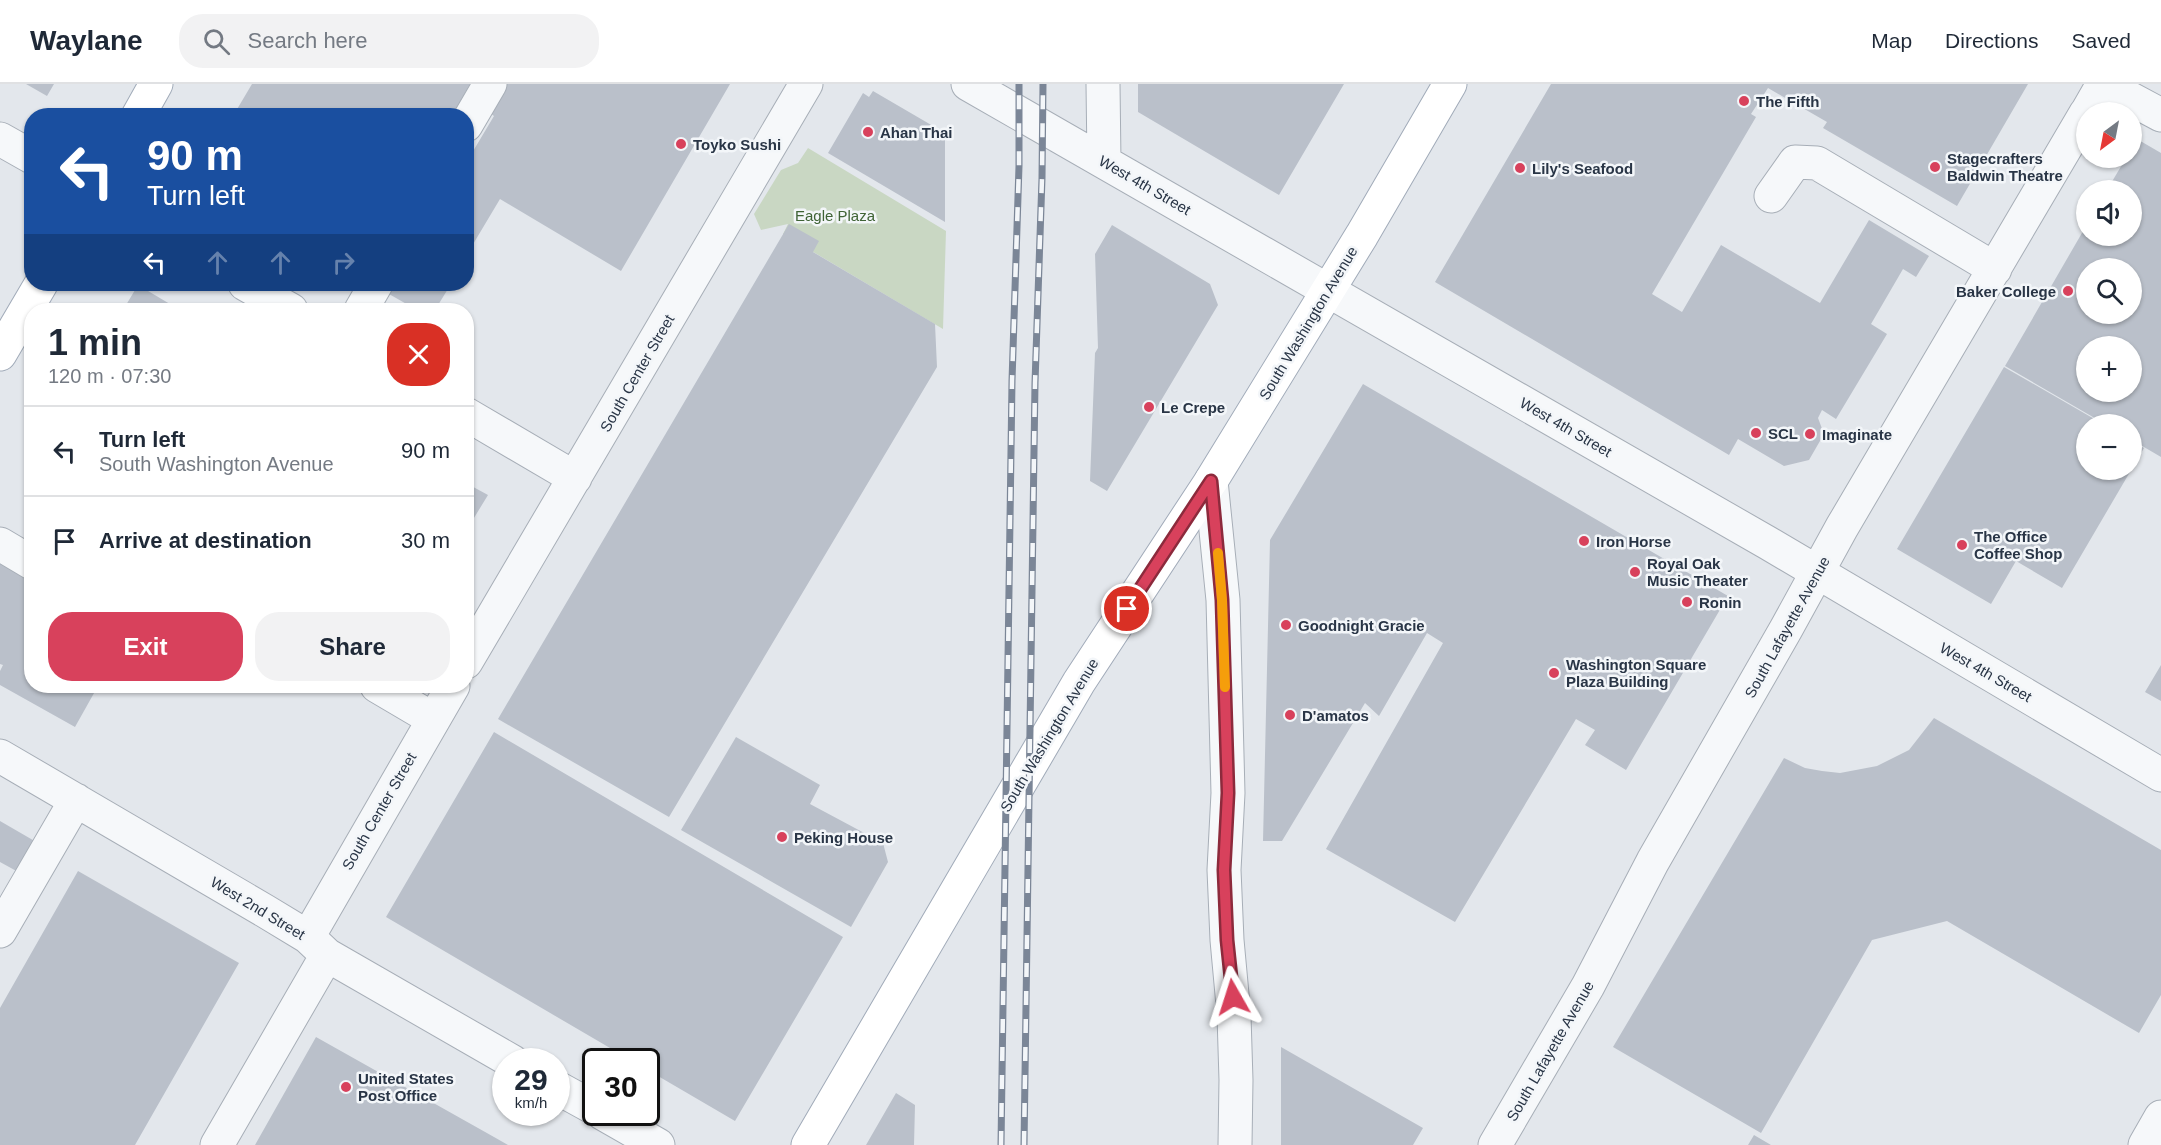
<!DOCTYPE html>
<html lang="en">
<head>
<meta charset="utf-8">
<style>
	body { margin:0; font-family:Arial,sans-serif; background:#f2f2f3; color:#1f2937; height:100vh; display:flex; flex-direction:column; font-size:22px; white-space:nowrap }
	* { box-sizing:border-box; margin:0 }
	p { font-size:20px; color:#747a83 }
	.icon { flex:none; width:33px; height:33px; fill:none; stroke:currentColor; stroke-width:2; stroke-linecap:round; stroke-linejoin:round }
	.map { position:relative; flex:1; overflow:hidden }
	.sheet { position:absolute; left:24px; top:219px; width:450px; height:390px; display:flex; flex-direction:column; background:#fff; border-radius:24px; box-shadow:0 2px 4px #0004 }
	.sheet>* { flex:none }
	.hud { position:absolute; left:24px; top:24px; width:450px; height:183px; border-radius:24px; box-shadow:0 2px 4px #0004; background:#1a4fa0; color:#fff; overflow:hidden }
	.needle { width:39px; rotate:212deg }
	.tools { position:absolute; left:2076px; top:18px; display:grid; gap:12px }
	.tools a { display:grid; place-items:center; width:66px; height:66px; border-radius:50%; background:#fff; box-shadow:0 2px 4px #0004; font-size:30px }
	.speed { position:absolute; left:492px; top:964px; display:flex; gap:12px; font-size:30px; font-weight:700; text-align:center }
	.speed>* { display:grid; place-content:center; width:78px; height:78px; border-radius:50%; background:#fff; box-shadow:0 2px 4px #0004; line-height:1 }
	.speed small { font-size:15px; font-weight:400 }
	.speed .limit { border:3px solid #111; border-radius:9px; background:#fff; color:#111 }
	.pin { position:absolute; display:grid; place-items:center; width:51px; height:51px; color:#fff; margin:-26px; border:3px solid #fff; border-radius:50%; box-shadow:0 2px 6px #0007 }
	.me { position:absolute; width:66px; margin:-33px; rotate:354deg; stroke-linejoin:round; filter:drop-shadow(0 0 4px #0008) }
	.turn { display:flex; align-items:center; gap:21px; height:126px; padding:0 24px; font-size:27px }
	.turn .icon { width:78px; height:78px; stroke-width:2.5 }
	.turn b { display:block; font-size:42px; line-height:51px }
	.lanes { display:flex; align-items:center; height:57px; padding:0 24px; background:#0003; justify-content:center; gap:30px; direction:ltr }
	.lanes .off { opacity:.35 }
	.round { display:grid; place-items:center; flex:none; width:63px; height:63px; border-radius:24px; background:#f2f2f3 }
	.summary { display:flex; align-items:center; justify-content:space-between; height:102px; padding:0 24px }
	h1 { font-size:36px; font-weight:600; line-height:45px }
	.action { display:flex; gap:12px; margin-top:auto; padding:12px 24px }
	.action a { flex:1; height:69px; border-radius:24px; background:#d8415c; color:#fff; font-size:24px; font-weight:600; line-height:69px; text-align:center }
	.action a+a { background:#f2f2f3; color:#1f2937 }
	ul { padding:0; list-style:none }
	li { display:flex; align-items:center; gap:18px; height:90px; padding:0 24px; border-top:2px solid #e0e1e3 }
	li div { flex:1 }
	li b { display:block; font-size:22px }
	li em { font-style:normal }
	header { display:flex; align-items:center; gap:36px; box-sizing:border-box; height:84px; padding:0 30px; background:#fff; border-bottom:2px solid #e0e1e3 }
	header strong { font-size:28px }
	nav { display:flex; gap:33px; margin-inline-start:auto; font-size:21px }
	.search { width:420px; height:54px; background:#f2f2f3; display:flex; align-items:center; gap:15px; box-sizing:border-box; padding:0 21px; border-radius:24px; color:#747a83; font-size:22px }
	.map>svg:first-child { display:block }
	.green { fill:#c9d7c3 }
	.building { fill:#bac0ca; fill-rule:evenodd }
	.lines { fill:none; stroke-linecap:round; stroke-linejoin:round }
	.minor-casing { stroke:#a7aeb7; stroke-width:35 }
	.major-casing { stroke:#a1abb9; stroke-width:35 }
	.minor { stroke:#f6f8fa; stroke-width:33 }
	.major { stroke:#fff; stroke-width:33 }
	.rail-casing { stroke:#7b8697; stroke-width:7 }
	.rail { stroke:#f3f6f9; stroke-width:4.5; stroke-dasharray:14; stroke-linecap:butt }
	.route-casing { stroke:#8c2a3c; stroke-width:15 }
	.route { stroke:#d8415c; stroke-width:10 }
	.slow { stroke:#f59e0b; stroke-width:10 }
	.poi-dot { fill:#d8415c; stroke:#f3f6f9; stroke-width:2 }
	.labels { text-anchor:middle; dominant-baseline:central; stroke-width:5; stroke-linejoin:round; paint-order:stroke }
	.poi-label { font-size:15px; font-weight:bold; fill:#293546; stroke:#f3f6f9; text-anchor:start }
	.street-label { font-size:15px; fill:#293546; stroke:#f3f6f9 }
	.park-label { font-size:15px; fill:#3f6335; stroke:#f3f6f9 }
</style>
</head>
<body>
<header>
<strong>Waylane</strong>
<div class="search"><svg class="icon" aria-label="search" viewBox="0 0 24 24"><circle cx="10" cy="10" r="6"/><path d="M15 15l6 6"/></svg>Search here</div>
<nav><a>Map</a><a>Directions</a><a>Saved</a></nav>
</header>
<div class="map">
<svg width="2161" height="1061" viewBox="0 0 2161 1061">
	<rect width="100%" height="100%" fill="#e3e7ec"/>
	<!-- green -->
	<path class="green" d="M808,64l138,83 -3,98 -160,-95 5,-10 -27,6 -7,-16 27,-44 17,-7z"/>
	<!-- building -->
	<path class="building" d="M26,0h28l-7,12z
		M252,0h218l-18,32h-219z
		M507,0h223l-109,187 -121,-72 -34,57v-93l28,-47 -4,-3z
		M1138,0h206l-65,111 -141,-83z
		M1551,0h477l-71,122 -134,-78 4,-6 -59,-34 -17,26 5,3 -104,177 30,18 39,-67 99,58 49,-83 60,36 -13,21 -13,-8 -32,55 16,10 -51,85 -14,-9 -4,8 6,16 -15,26 -25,6 -46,-27 -9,16 -294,-173z
		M873,7l72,42v89l-117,-69 35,-60 6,4z
		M2137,55l24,14v304l-29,-17v-16h-27l-100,-58 81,-140v10h46v-46h-25l19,-32h6v-10zM2086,184h46v46h-46zM2086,262h46v46h-46z
		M789,140l30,17 -6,11 122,72 2,43 -268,450 -171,-98z
		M1112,141l98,59 8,21 -111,186 -17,-10 5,-128 3,-5 -3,-94z
		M395,200h56l-16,26h-18l-28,-16z
		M138,201l42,25h-57z
		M2004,283l99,57h-17v46h46v-29l12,7 -82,140 -46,-27 -25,43 -94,-55z
		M1363,300l365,212 -102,174 -41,-25 10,-15 -19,-11 -121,203 -129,-73 117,-206 -16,-10 -48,83 -14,-13 -83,138h-19l7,-301z
		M466,399l22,12 -22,36z
		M0,474l32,17v111h66l-23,41 -75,-42v-14l3,-6 -3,-1z
		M2161,581v36l-16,-9z
		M1934,634l227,132v145l-22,38 -192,-112 -75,19 -111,193 -148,-86 171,-289 21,10 17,3 18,2 37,-7 32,-16z
		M494,648l349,205 -108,184 -89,-52v-7h-12l-248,-145z
		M736,653l84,48 -10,19 73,39 5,19 -37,65 -170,-97z
		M0,737l38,22 -18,30 -20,-11z
		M78,787l161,92 -104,182h-135v-137z
		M316,953l178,100 14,8h-253z
		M1281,963l142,81 -10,17h-132z
		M896,1009l19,12 -1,40h-48z
		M1754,1051l17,10h-23z"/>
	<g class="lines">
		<!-- minor casing -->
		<g class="minor-casing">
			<path id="minor" d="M968,0l800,459 393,232
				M1103,0l1,77
				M2087,28l16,-28 58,31
				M466,41l24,-41
				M0,55l32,18
				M1771,112l24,-34 22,1 178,106
				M245,200l46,26
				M361,226l15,-26
				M466,330l109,64
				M1211,397l12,119 5,193 -4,77 3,70 7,76 2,64 -1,65
				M0,460l32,19
				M466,578l340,-578
				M377,602l56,33
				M0,672l265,155 43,26 19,18 186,107
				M0,847l76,-131
				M308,853l145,-251
				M556,1003l40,22
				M602,1029l56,32
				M217,1061l110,-190
				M1495,1061l93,-159 65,-125 133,-232 56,-102 244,-414
				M2145,1061l16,-28"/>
		</g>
		<!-- major casing -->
		<g class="major-casing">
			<path id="major" d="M138,32l18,-32
				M0,270l41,-70
				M808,1061l271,-463 132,-201 151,-246 88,-151"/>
		</g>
		<!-- minor -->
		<use href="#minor" class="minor"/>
		<!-- major -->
		<use href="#major" class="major"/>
		<!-- rail casing -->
		<g class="rail-casing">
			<path id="rail" d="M1001,1061l11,-764 7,-215v-82
				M1024,1061l11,-762 7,-205 1,-94"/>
		</g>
		<!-- rail -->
		<use href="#rail" class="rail"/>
	</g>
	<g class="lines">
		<!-- route casing -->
		<g class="route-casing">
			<path id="route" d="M1127,525l84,-128 11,119 6,193 -4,77 3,70 6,57"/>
		</g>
		<!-- route -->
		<use href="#route" class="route"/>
		<!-- slow -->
		<path class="slow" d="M1218,469l4,47 3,87"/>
	</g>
	<!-- markers -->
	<g class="poi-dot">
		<circle cx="1744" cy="17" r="6"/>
		<circle cx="868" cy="48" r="6"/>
		<circle cx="681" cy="60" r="6"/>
		<circle cx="1935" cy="83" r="6"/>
		<circle cx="1520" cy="84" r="6"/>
		<circle cx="2068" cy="207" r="6"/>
		<circle cx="1149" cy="323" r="6"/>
		<circle cx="1756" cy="349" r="6"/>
		<circle cx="1810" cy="350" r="6"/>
		<circle cx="1584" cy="457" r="6"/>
		<circle cx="1962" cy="461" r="6"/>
		<circle cx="1635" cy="488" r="6"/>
		<circle cx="1687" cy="518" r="6"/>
		<circle cx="1286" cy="541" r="6"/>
		<circle cx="1554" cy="589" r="6"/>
		<circle cx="1290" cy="631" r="6"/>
		<circle cx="782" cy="753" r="6"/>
		<circle cx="346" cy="1003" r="6"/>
	</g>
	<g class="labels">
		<!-- poi labels -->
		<g class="poi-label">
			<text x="1756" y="17">The Fifth</text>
			<text x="880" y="48">Ahan Thai</text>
			<text x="693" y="60">Toyko Sushi</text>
			<text x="1947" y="74">Stagecrafters<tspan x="1947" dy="17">Baldwin Theatre</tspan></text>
			<text x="1532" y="84">Lily's Seafood</text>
			<text x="2056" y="207" text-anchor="end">Baker College</text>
			<text x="1161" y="323">Le Crepe</text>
			<text x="1768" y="349">SCL</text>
			<text x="1822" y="350">Imaginate</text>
			<text x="1974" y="452">The Office<tspan x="1974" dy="17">Coffee Shop</tspan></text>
			<text x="1596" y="457">Iron Horse</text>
			<text x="1647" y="479">Royal Oak<tspan x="1647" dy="17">Music Theater</tspan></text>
			<text x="1699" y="518">Ronin</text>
			<text x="1298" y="541">Goodnight Gracie</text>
			<text x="1566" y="580">Washington Square<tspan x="1566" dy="17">Plaza Building</tspan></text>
			<text x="1302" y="631">D'amatos</text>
			<text x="794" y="753">Peking House</text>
			<text x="358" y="994">United States<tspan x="358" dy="17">Post Office</tspan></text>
		</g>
		<!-- street labels -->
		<g class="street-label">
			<text transform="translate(1145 101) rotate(30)">West 4th Street</text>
			<text transform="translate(1308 239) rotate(-59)">South Washington Avenue</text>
			<text transform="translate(637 289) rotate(-60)">South Center Street</text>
			<text transform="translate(1566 343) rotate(30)">West 4th Street</text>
			<text transform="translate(1787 543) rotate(-61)">South Lafayette Avenue</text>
			<text transform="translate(1986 588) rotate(30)">West 4th Street</text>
			<text transform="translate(1049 651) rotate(-59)">South Washington Avenue</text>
			<text transform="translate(379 727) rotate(-60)">South Center Street</text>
			<text transform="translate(258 824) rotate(31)">West 2nd Street</text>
			<text transform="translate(1550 967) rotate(-60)">South Lafayette Avenue</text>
		</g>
		<!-- park labels -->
		<g class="park-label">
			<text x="835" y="131">Eagle Plaza</text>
		</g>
	</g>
</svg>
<div class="tools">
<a><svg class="needle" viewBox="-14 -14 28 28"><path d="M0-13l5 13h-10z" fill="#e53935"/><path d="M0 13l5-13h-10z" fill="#747a83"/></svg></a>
<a><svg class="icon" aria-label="sound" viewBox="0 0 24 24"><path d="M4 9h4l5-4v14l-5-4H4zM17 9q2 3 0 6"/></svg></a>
<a><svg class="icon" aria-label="search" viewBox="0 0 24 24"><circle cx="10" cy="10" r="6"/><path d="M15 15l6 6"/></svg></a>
<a>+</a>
<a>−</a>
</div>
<div class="speed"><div>29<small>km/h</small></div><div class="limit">30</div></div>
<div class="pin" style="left:1127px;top:525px;background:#d93025"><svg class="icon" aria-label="arrive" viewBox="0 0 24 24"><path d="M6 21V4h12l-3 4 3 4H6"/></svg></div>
<svg class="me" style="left:1233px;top:913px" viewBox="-20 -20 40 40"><path d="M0-17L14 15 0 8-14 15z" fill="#d8415c" stroke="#fff" stroke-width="4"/></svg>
<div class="hud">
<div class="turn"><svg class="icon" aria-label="left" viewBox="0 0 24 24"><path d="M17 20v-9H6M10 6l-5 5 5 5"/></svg><div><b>90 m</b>Turn left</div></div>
<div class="lanes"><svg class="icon" aria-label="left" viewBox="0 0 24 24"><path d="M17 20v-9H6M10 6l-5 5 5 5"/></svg><svg class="icon off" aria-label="ahead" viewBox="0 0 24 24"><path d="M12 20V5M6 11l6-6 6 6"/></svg><svg class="icon off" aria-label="ahead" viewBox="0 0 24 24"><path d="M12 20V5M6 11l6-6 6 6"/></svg><svg class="icon off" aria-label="right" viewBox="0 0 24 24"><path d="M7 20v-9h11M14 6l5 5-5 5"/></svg></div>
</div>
<section class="sheet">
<div class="summary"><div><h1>1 min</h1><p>120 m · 07:30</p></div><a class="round" style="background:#d93025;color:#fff"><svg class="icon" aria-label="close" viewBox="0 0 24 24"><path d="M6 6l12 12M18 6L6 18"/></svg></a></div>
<ul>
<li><svg class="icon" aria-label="left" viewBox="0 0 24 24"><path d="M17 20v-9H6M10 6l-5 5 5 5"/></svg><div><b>Turn left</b><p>South Washington Avenue</p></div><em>90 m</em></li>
<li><svg class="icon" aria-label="arrive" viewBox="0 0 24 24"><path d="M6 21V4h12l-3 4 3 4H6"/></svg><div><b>Arrive at destination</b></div><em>30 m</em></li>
</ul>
<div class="action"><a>Exit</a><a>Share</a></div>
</section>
</div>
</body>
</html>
